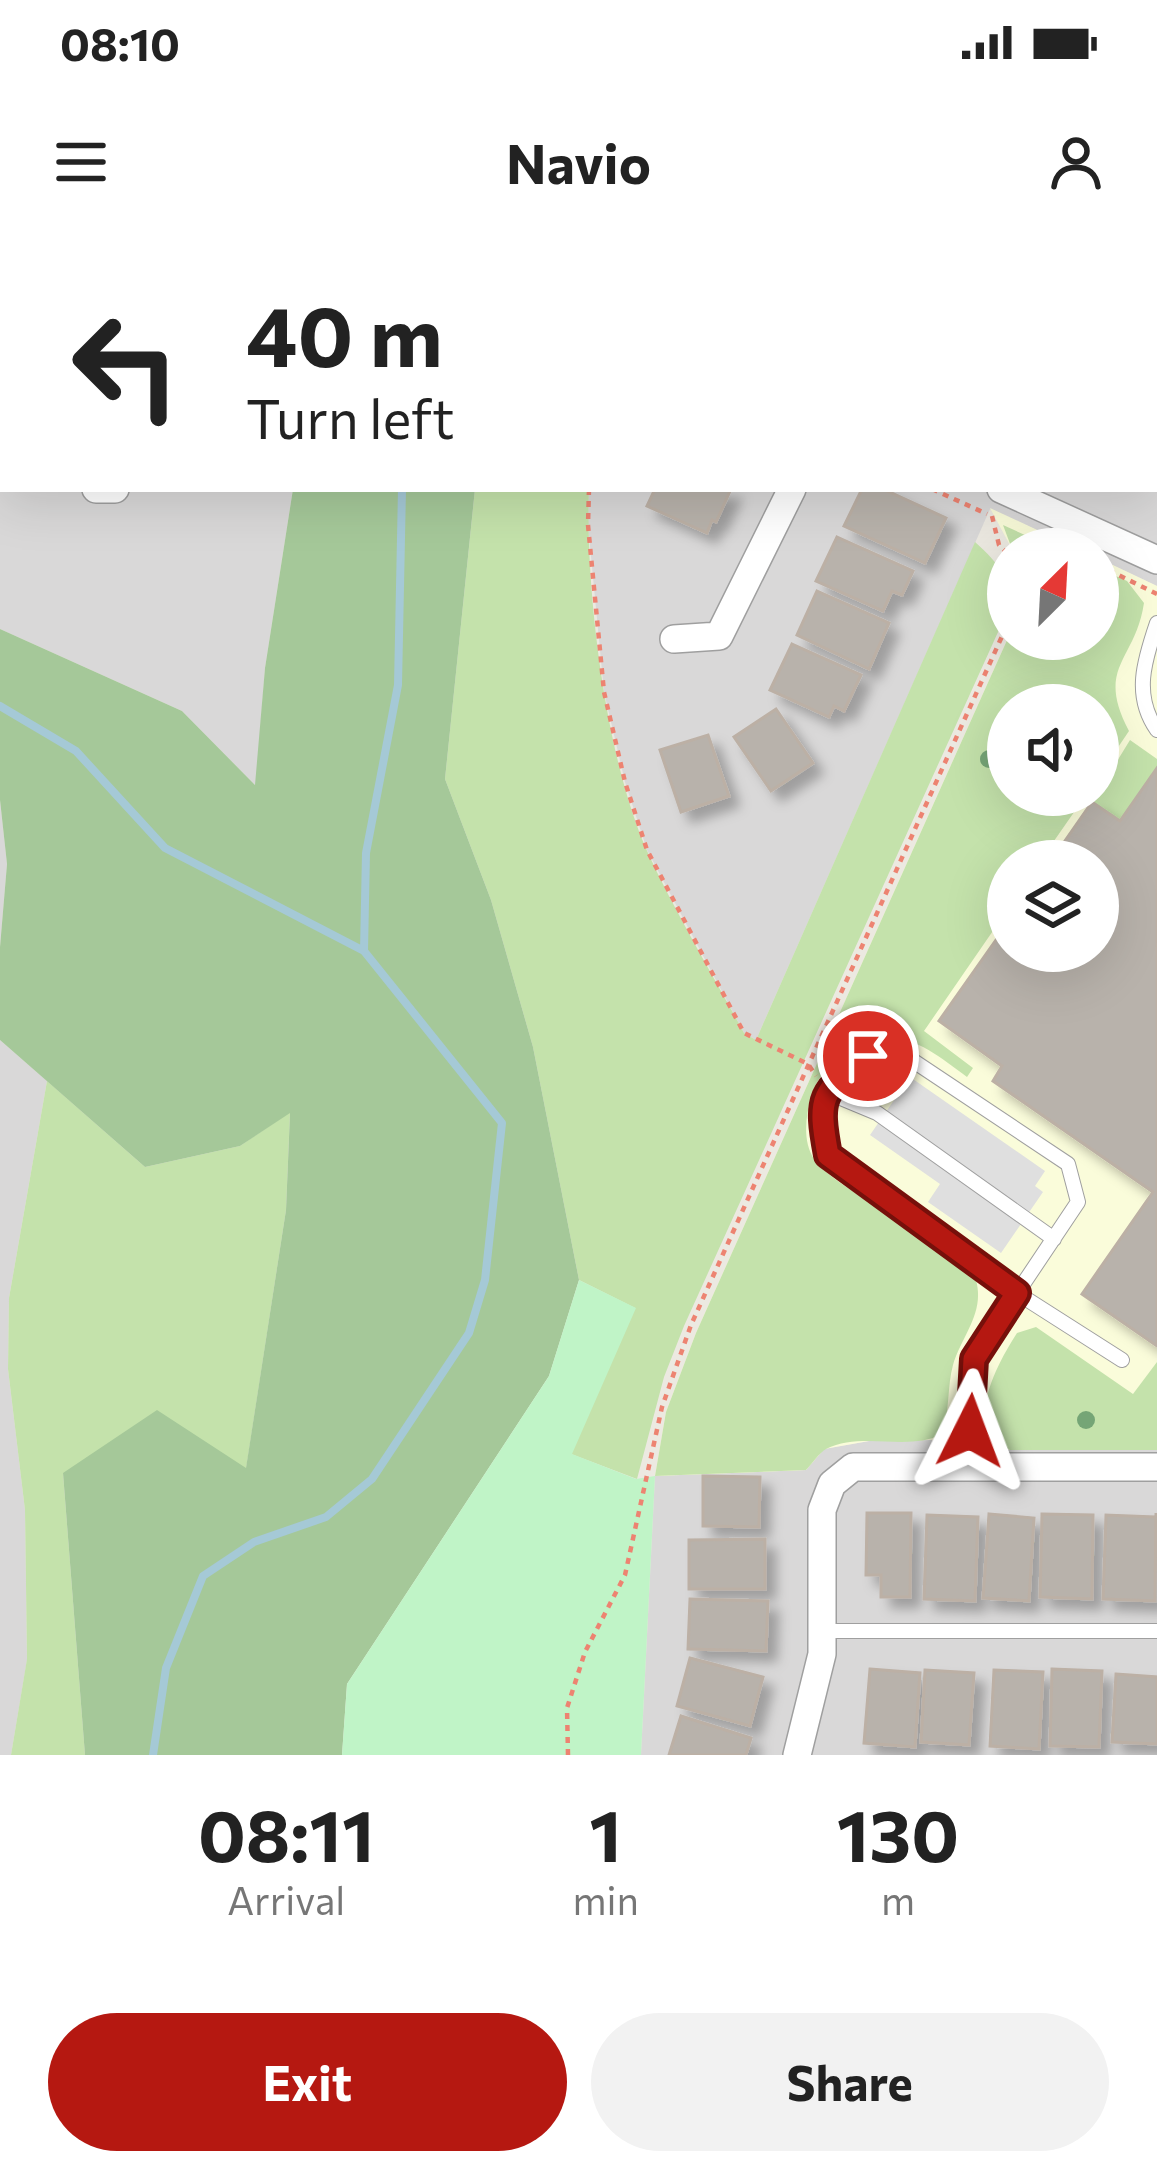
<!DOCTYPE html>
<html lang="en">
<head>
<meta charset="utf-8">
<style>
	body { margin:0; font-family:Commissioner,sans-serif; background:#f2f2f2; color:#222; height:100vh; display:flex; flex-direction:column; font-size:45px; white-space:nowrap }
	* { box-sizing:border-box; margin:0 }
	p { font-size:39px; color:#767676 }
	.icon { flex:none; width:66px; height:66px; fill:none; stroke:currentColor; stroke-width:2; stroke-linecap:round; stroke-linejoin:round }
	.map { position:relative; height:1515px; overflow:hidden }
	.sheet { display:flex; flex-direction:column; background:#fff; flex:1 }
	.sheet>* { flex:none }
	.top-card { position:absolute; left:0px; top:0px; width:1158px; height:252px; box-shadow:0 12px 48px #0002; background:#fff; color:#222; overflow:hidden }
	.needle { width:78px; rotate:24deg }
	.tools { position:absolute; left:987px; top:288px; display:grid; gap:24px }
	.tools a { display:grid; place-items:center; width:132px; height:132px; border-radius:50%; background:#fff; box-shadow:0 12px 48px #0002; font-size:60px }
	.pin { position:absolute; display:grid; place-items:center; width:102px; height:102px; color:#fff; margin:-51px; border:6px solid #fff; border-radius:50%; box-shadow:0 3px 12px #0007 }
	.me { position:absolute; width:132px; margin:-66px; rotate:3deg; stroke-linejoin:round; filter:drop-shadow(0 0 9px #0008) }
	.turn { display:flex; align-items:center; gap:42px; height:252px; padding:0 48px; font-size:54px }
	.turn .icon { width:156px; height:156px; stroke-width:2.5 }
	.turn b { display:block; font-size:84px; line-height:102px }
	.eta { display:flex; justify-content:space-evenly; align-items:center; height:204px; text-align:center }
	.eta b { font-size:72px; font-weight:700; line-height:84px }
	.primary-button { display:flex; gap:24px; margin-top:auto; padding:24px 48px }
	.primary-button a { flex:1; height:138px; border-radius:72px; background:#b51811; color:#fff; font-size:48px; font-weight:700; line-height:138px; text-align:center }
	.primary-button a+a { background:#f2f2f2; color:#222 }
	.status { display:flex; justify-content:space-between; align-items:center; height:84px; padding:0 60px; background:#fff; direction:ltr }
	.status svg { height:33px; fill:currentColor }
	header { display:flex; justify-content:space-between; align-items:center; height:156px; padding:0 48px; background:#fff; font-size:54px; font-weight:700 }
	.map>svg:first-child { display:block }
	.residential { fill:#d9d8d8 }
	.education { fill:#fafcda; fill-rule:evenodd }
	.grass { fill:#c4e2ab }
	.forest { fill:#a5c899 }
	.park { fill:#c0f4c7 }
	.parking { fill:#dfdfdf }
	.lines { fill:none; stroke-linecap:round; stroke-linejoin:round }
	.stream { stroke:#a5c9d6; stroke-width:8 }
	.building { fill:#b8b2ab; stroke:#bcb0a5; stroke-width:3; filter:url(#shadow) }
	.service-casing { stroke:#9f9f9f; stroke-width:16 }
	.minor-casing { stroke:#9f9f9f; stroke-width:30 }
	.path { stroke:#ed8371; stroke-width:4.5; stroke-dasharray:6 6; stroke-linecap:butt }
	.service { stroke:#fff; stroke-width:14 }
	.minor { stroke:#fff; stroke-width:27 }
	.tree { fill:#75a576 }
	.route-casing { stroke:#76100b; stroke-width:30 }
	.route { stroke:#b51811; stroke-width:21 }
</style>
</head>
<body>
<div class="status"><b>08:10</b><svg viewBox="0 0 49 12"><path d="M0 12V9h3v3zM5 12V6h3v6zM10 12V3h3v9zM15 12V0h3v12zM26 1h20v11H26zM47 4h2v5h-2z"/></svg></div>
<header><svg class="icon" aria-label="menu" viewBox="0 0 24 24"><path d="M4 6h16M4 12h16M4 18h16"/></svg>Navio<svg class="icon" aria-label="person" viewBox="0 0 24 24"><circle cx="12" cy="8" r="4"/><path d="M4 21q1-7 8-7t8 7"/></svg></header>
<div class="map">
<svg width="1157" height="1515" viewBox="0 0 1157 1515">
	<defs>
		<filter id="shadow"><feDropShadow dx="10" dy="10" stdDeviation="6" flood-color="#0004"/></filter>
	</defs>
	<rect width="100%" height="100%" fill="#ece9e1"/>
	<!-- residential -->
	<path class="residential" d="M0,0h332l-329,3v246h290l-28,179 -9,118 -74,-75 -182,-82z
		M632,0h525v346l-59,-28v-9h-20l-88,-40 -234,531 -12,-7 -97,-183 -22,-68 -21,-90 -16,-167 1,-36h566v-246h-524z
		M0,560l7,64 -7,83z
		M0,800l47,41 -38,217 -1,71 17,141 2,150 -16,95h-11z
		M931,1200l79,10h147v305h-516l14,-279 151,-6 18,-21 45,-8z"/>
	<!-- education -->
	<path class="education" d="M990,268l88,41h-66z
		M1098,318l59,28v864h-147l-79,-10 -62,1 -45,8 -18,21 -151,6 11,-64 30,-79 312,-695 90,1zM1008,465h90v90h-90zM1008,621h90v90h-90z"/>
	<!-- grass -->
	<path class="grass" d="M475,249h114c-4,101 17,272 59,364 28,61 64,120 96,180l12,7 219,-498c26,24 33,32 33,68l-324,716 -20,51 -27,102 -66,-25 64,-146 -56,-28 -46,-233 -42,-147 -46,-121z
		M1003,285l53,24h-44z
		M1098,328l29,13 17,22c-9,59 -49,63 -15,128l-31,46v-72h-90v90h78l-46,66h-32v48l-84,122 49,37 -6,9c-34,-25 -65,-52 -107,-33 -22,10 -42,29 -49,53 -5,19 -9,43 3,62 10,14 28,25 43,35 38,27 87,52 119,86 9,33 -14,55 -23,85 -6,22 -3,46 -11,69 -33,18 -80,-3 -116,15 -7,4 -14,15 -20,21l-151,6 11,-64 30,-79 312,-695 90,1z
		M1130,500l27,19v9l-37,53 -28,-19z
		M47,841l98,86 95,-21 50,-34 -4,98 -40,259 -183,4 22,282h-74l16,-96 -2,-149 -17,-141 1,-71z
		M1036,1087l97,67 24,-32v88h-147c-8,-5 -19,-8 -22,-17 -12,-31 13,-75 29,-100z"/>
	<!-- forest -->
	<path class="forest" d="M293,249h182l-30,290 46,121 42,147 46,233 -30,96 -202,308 -5,71h-257l-22,-282 94,-63 89,58 40,-258 4,-97 -50,33 -95,21 -145,-127v-93l7,-83 -7,-64v-171l182,82 73,74 10,-117z"/>
	<!-- park -->
	<path class="park" d="M579,1040l57,28 -64,146 64,25 19,-3 -14,279h-299l5,-71 202,-308z"/>
	<!-- parking -->
	<path class="parking" d="M910,837l135,94 -10,15 8,6 -42,61 -73,-51 12,-18 -70,-49z"/>
	<g class="lines">
		<!-- stream -->
		<path class="stream" d="M467,3l1,-3
			M0,466l76,45 89,97 199,103 138,172 -17,157 -16,53 -97,146 -46,38 -72,25 -51,34 -37,92 -13,87
			M364,711l2,-98 32,-168 4,-196"/>
	</g>
	<!-- building -->
	<path class="building" d="M745,0h45l7,3h-53z
		M1155,151l2,1 -2,84z
		M655,249h76l-15,33 -4,-2 -5,13 -60,-27z
		M862,249h21l63,29 -21,45 -81,-37z
		M837,297l76,34 -11,24 -10,-4 -9,20 -67,-30z
		M817,351l72,32 -20,46 -72,-34z
		M792,404l69,31 -17,36 -10,-5 -5,11 -59,-27z
		M776,469l37,54 -42,28 -37,-54z
		M708,495l21,61 -48,16 -21,-62z
		M1157,528v578l-75,-52 71,-102 -160,-111 9,-15 -63,-45 69,-98v28h90v-90h-47l41,-59 28,19z
		M703,1236l57,1 -1,50 -56,-1z
		M867,1273h44l-1,84h-29v-22h-15z
		M1156,1273l-1,88 -52,-2 3,-84 50,2z
		M989,1274l45,4 -5,83 -46,-3z
		M1042,1274l51,1 -1,84 -52,-2z
		M927,1275l51,2 -3,84 -51,-2z
		M765,1299v50h-76v-49z
		M690,1359l78,2 -2,50 -78,-2z
		M690,1418l73,19 -13,49 -73,-20z
		M870,1429l50,4 -5,74 -51,-4z
		M1052,1429l50,2 -3,76 -49,-1z
		M925,1430l49,3 -5,72 -48,-3z
		M994,1430l49,2 -4,77 -49,-3z
		M1116,1434l41,3v67l-45,-2z
		M681,1476l70,22 -5,17h-77z"/>
	<g class="lines">
		<!-- service casing -->
		<g class="service-casing">
			<path id="service" d="M1101,3l1,-3
				M1155,108l2,1
				M1157,383c-13,38 -24,73 0,107
				M829,853l48,20 177,126
				M968,1227l5,-108 105,-157 -10,-38 -162,-108h-38l-32,24 -16,31 8,44 189,138 105,67
				M822,1391h335"/>
		</g>
		<!-- minor casing -->
		<g class="minor-casing">
			<path id="minor" d="M159,3v-3
				M905,3l1,-3
				M0,205l3,1
				M96,249h19
				M1001,249l156,71
				M674,399l45,-3 73,-147
				M797,1515l25,-101v-144l10,-26 21,-17h304"/>
		</g>
		<!-- path -->
		<path class="path" d="M631,3l1,-3
			M589,249l-1,36 16,167 21,90 22,68 97,183 64,31 8,12
			M932,249l55,25
			M992,276l7,29 9,9
			M1098,325l59,29
			M568,1515l-1,-47 18,-56 40,-77 37,-168 29,-82 317,-702"/>
		<!-- service -->
		<use href="#service" class="service"/>
		<!-- minor -->
		<use href="#minor" class="minor"/>
	</g>
	<!-- trees -->
	<g class="tree">
		<circle cx="989" cy="519" r="9"/>
		<circle cx="1086" cy="1180" r="9"/>
	</g>
	<g class="lines">
		<!-- route casing -->
		<g class="route-casing">
			<path id="route" d="M868,816c-47,35 -51,41 -40,99l189,138 -43,66 -4,72"/>
		</g>
		<!-- route -->
		<use href="#route" class="route"/>
	</g>
</svg>
<div class="tools">
<a><svg class="needle" viewBox="-14 -14 28 28"><path d="M0-13l5 13h-10z" fill="#e53935"/><path d="M0 13l5-13h-10z" fill="#767676"/></svg></a>
<a><svg class="icon" aria-label="sound" viewBox="0 0 24 24"><path d="M4 9h4l5-4v14l-5-4H4zM17 9q2 3 0 6"/></svg></a>
<a><svg class="icon" aria-label="layers" viewBox="0 0 24 24"><path d="M12 4l9 5-9 5-9-5zM3 14l9 5 9-5"/></svg></a>
</div>
<div class="pin" style="left:868px;top:816px;background:#d93025"><svg class="icon" aria-label="arrive" viewBox="0 0 24 24"><path d="M6 21V4h12l-3 4 3 4H6"/></svg></div>
<svg class="me" style="left:970px;top:1191px" viewBox="-20 -20 40 40"><path d="M0-17L14 15 0 8-14 15z" fill="#b51811" stroke="#fff" stroke-width="4"/></svg>
<div class="top-card">
<div class="turn"><svg class="icon" aria-label="left" viewBox="0 0 24 24"><path d="M17 20v-9H6M10 6l-5 5 5 5"/></svg><div><b>40 m</b>Turn left</div></div>
</div>
</div>
<section class="sheet">
<div class="eta">
<div><b>08:11</b><p>Arrival</p></div>
<div><b>1</b><p>min</p></div>
<div><b>130</b><p>m</p></div>
</div>
<div class="primary-button"><a>Exit</a><a>Share</a></div>
</section>
</body>
</html>
